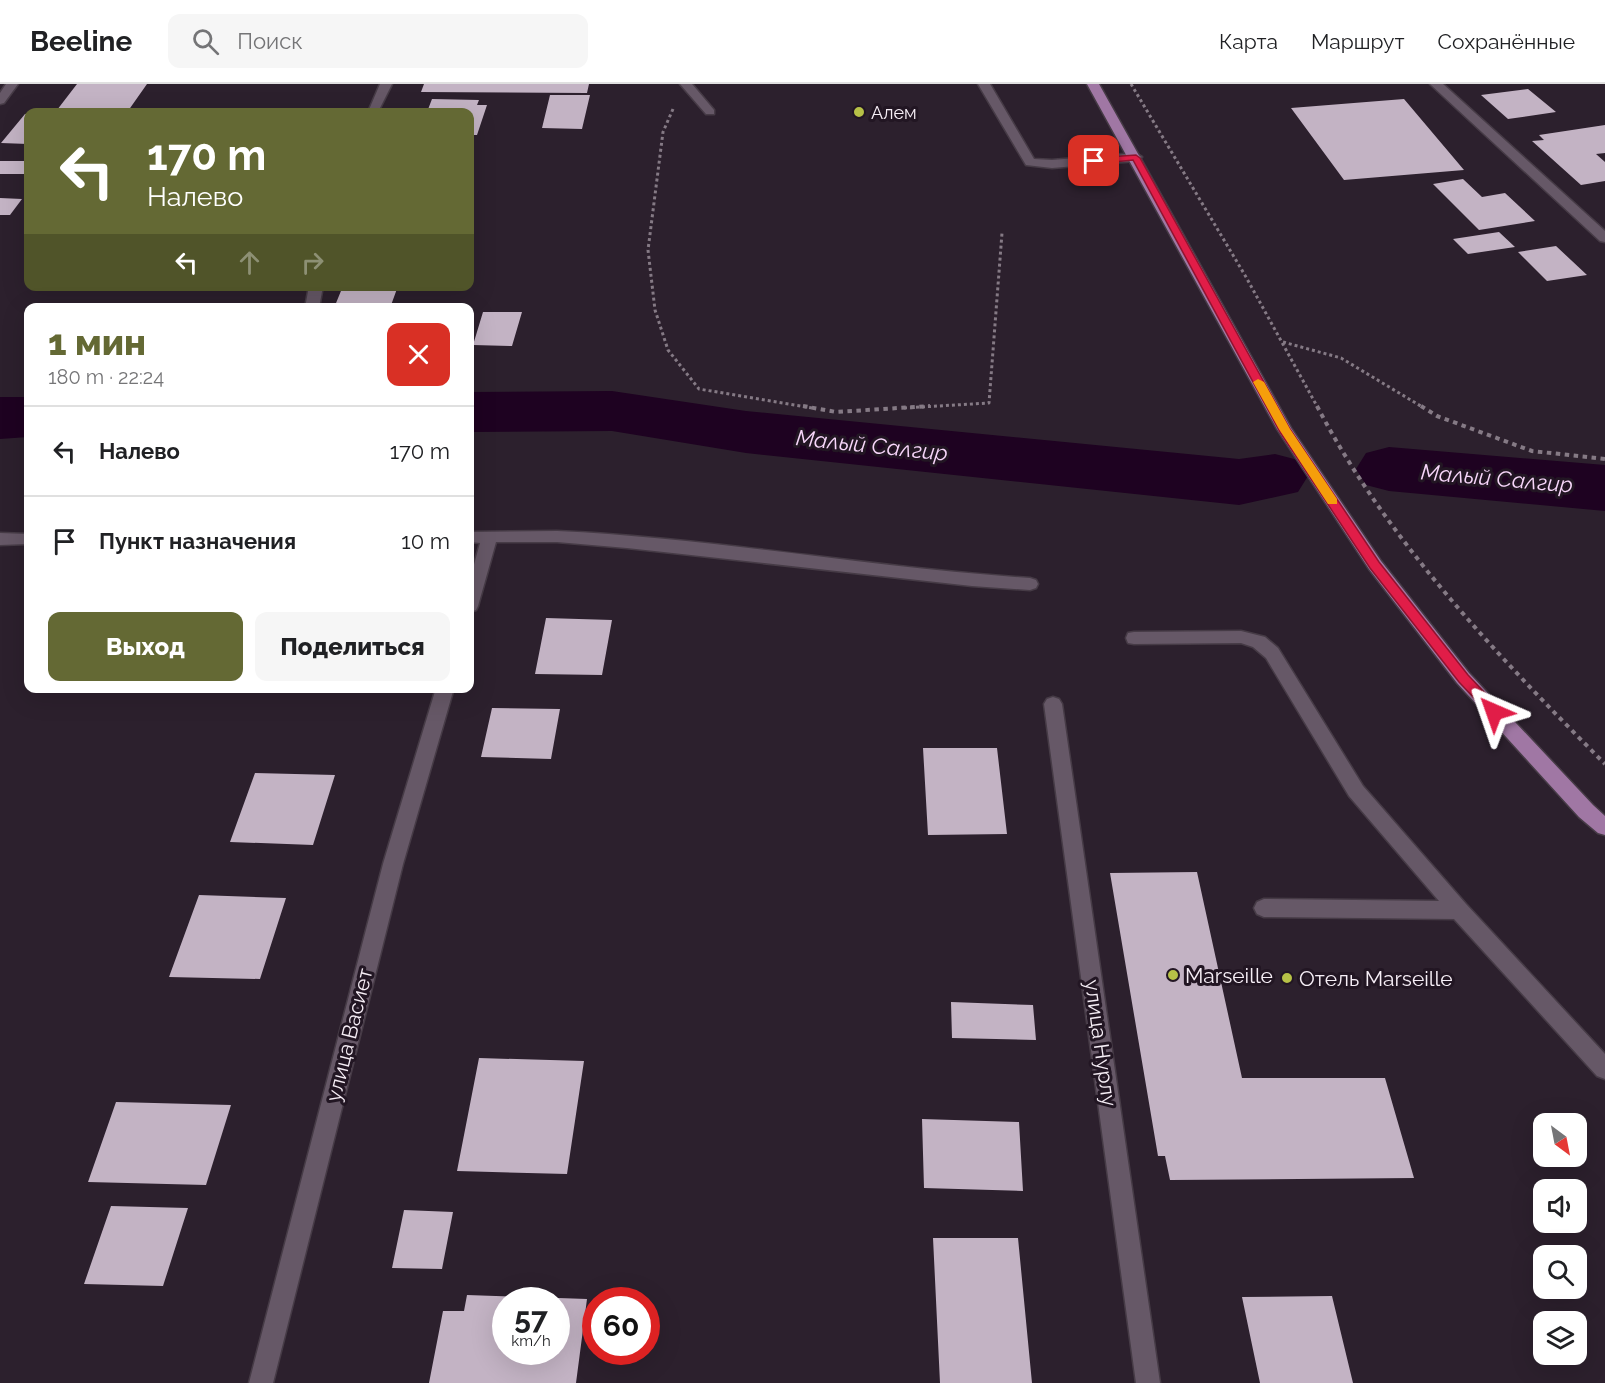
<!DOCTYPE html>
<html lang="ru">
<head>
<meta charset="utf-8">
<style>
	body { margin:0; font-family:Raleway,sans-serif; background:#f6f6f6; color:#202124; height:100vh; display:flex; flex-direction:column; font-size:22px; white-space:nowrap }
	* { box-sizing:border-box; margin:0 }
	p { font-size:20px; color:#757577 }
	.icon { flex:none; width:33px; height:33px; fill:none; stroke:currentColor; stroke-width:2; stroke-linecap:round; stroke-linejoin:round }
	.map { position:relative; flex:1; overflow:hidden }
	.details { position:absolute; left:24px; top:219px; width:450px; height:390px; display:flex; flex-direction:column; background:#fff; border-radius:12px; box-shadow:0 6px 24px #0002 }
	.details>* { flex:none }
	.banner { position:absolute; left:24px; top:24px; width:450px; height:183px; border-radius:12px; box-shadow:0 6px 24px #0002; background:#646934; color:#fff; overflow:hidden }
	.needle { width:39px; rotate:148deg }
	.tools { position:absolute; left:1533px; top:1029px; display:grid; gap:12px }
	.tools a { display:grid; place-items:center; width:54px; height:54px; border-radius:12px; background:#fff; box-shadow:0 6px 24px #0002; font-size:30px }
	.speed { position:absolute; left:492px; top:1203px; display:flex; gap:12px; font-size:30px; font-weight:700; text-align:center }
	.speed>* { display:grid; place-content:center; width:78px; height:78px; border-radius:50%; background:#fff; box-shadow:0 6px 24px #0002; line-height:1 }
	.speed small { font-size:15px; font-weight:400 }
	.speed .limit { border:9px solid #d22; background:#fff; color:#111 }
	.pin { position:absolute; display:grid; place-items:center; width:51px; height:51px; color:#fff; margin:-26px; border-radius:12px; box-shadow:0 3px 9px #0006 }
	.me { position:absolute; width:66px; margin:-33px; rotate:317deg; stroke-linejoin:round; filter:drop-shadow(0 0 4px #0008) }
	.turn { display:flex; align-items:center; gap:21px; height:126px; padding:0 24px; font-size:27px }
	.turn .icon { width:78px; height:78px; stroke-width:2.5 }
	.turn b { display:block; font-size:42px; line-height:51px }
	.lanes { display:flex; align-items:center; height:57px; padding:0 24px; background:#0003; justify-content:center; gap:30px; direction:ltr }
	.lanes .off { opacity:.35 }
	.round { display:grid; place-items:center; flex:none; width:63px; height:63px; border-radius:12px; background:#f6f6f6 }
	.head { display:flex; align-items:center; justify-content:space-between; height:102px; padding:0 24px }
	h1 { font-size:36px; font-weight:800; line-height:45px; color:#646934 }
	.cta { display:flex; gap:12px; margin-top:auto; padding:12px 24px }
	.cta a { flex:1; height:69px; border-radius:12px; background:#646934; color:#fff; font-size:24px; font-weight:800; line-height:69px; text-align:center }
	.cta a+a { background:#f6f6f6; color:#202124 }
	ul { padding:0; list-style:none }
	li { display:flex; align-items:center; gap:18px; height:90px; padding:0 24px; border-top:2px solid #e0e0e0 }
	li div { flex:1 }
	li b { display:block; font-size:22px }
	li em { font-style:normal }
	header { display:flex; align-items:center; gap:36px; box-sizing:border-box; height:84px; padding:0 30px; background:#fff; border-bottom:2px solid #e0e0e0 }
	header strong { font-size:28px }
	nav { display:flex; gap:33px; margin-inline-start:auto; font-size:21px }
	.search { width:420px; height:54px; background:#f6f6f6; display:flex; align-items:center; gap:15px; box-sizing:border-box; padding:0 21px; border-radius:12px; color:#757577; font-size:22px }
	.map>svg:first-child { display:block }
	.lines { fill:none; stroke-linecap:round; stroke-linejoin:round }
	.river { fill:#1e0221; fill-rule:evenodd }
	.building { fill:#c3b3c4; fill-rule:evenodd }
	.lane-casing { stroke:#463b46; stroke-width:3 }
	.street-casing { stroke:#463b46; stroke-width:3 }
	.primary-casing { stroke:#463b46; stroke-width:3 }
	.path-far1 { stroke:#857a85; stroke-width:3; stroke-dasharray:3 3; stroke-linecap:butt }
	.path { stroke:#857a85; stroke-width:4; stroke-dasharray:4.5 4.5; stroke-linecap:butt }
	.lane { fill:#665867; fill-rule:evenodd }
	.street { fill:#665867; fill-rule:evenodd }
	.primary { fill:#a077a4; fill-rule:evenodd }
	.route { fill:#e11d48; stroke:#92132f; stroke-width:1.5 }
	.slow { fill:#f59e0b }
	.poi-dot { fill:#b7c147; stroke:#221623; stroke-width:2 }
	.labels { text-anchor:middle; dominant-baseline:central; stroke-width:6; stroke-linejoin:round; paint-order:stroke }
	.far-poi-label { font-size:18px; fill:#f6eef6; stroke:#221623; text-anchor:start }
	.poi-label { font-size:21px; fill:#f6eef6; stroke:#221623; text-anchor:start }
	.street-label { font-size:21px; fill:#f6eef6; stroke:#221623 }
	.water-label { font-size:22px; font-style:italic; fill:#f8d7fb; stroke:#221623 }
</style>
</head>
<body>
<header>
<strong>Beeline</strong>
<div class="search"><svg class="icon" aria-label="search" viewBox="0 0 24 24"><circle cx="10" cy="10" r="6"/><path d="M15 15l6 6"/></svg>Поиск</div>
<nav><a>Карта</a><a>Маршрут</a><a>Сохранённые</a></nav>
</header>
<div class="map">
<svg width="1605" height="1299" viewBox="0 0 1605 1299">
	<rect width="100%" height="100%" fill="#2c202d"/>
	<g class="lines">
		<!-- river -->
		<path class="river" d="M612,307l134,20 493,48 36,-5 23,6 10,16 -10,16 -59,13 -493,-52 -134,-22 -142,1v-40z
			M0,313h28v40l-28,2z
			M1389,363l216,18v46l-216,-20 -23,-6 -10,-16 10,-16z"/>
	</g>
	<!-- building -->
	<path class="building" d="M77,0h70l-19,27 -71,-1z
		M424,0h165l-2,9 -166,-1z
		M1528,5l28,23 -48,7 -27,-24z
		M550,11h40l-8,34 -40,-1z
		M432,15l47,1 -2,5h10l-10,30h-7v-23h-43z
		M1404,15l60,71 -120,10 -53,-72z
		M25,30h3v30l-27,-1z
		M1605,41v28l-9,1 9,8v19l-24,4 -49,-44 12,-1 -5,-5z
		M0,77h28v13h-28z
		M1463,95l19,18 23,-4 30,28 -56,9 -46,-46z
		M0,114l22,1 -12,16h-10z
		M1499,148l16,15 -47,7 -15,-15z
		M1556,162l31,29 -40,6 -29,-29z
		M343,202h55l-8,22h-56z
		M483,228h39l-10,34 -39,-1z
		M546,534l66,2 -10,55 -67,-1z
		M492,624l68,1 -9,50 -70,-2z
		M923,664h74l10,86 -79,1z
		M255,689l80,2 -22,70 -83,-3z
		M1197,788l45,206h143l29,100 -244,2 -5,-24h-7l-48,-283z
		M199,811l87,3 -26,81 -91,-2z
		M951,918l82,3 3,35 -84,-2z
		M479,974l105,3 -17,113 -110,-3z
		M116,1018l115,3 -25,80 -118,-3z
		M922,1035l97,3 4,69 -99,-3z
		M111,1122l77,2 -25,78 -79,-2z
		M404,1126l49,2 -11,57 -50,-1z
		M933,1154h85l14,145h-92z
		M467,1211l120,4 -11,84h-147l14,-72h21zM506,1216h50v52h-50z
		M1332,1212l21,87h-93l-18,-86z"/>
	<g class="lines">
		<!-- lane casing -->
		<g class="lane-casing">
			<path id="lane" d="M680,0h12l22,26v4h-8z
				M978,0h12l44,75 18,1 84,-7 6,4 -6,4 -84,7 -26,-3z
				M1241,547l24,6 13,11 85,138 103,118 139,150v25l-8,-3 -143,-157 -190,-2 -7,-3 -3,-6 3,-6 7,-3 175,2 -90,-105 -83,-138 -13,-11 -12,-4 -107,1 -6,-1 -2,-5 2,-5 6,-1z"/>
		</g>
		<!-- street casing -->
		<g class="street-casing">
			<path id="street" d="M6,0h12l-14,19 -4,1v-11z
				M380,0h12l-14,28h-10z
				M1430,0h13l162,147v11l-5,-1z
				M309,202h14l-4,22h-14z
				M557,447c157,7 315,37 473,47l6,2 2,4 -2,4 -6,2 -58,-4 -345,-38 -70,-6h-61l-18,64 -2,4 -6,2v-33l10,-36 -10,-1v-10z
				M0,449l28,1v10l-28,1z
				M436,604h18l-51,176 -130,519h-24l134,-519z
				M1053,613l6,2 3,5 98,679h-24l-92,-679 3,-5z"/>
		</g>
		<!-- primary casing -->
		<g class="primary-casing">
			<path id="primary" d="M1087,0h12l192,344 90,133 88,112 124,132 12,11v19l-7,-2 -19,-16 -122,-134 -88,-114 -92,-140z"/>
		</g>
		<!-- path-far1 -->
		<path class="path-far1" d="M1131,0l115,193 72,131
			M673,25l-10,23 -15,118 7,60 13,40 31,39 113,19
			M1283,258l58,16 83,50
			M904,324l85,-5 13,-170"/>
		<!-- path -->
		<path class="path" d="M803,322l33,6 94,-6
			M1317,322c71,136 181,250 288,358
			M1421,322l16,10 95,35 73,8"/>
		<!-- lane -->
		<use href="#lane" class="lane"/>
		<!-- street -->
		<use href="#street" class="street"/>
		<!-- primary -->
		<use href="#primary" class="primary"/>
	</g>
	<!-- route -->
	<path class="route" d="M1136,71l4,3 150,271 89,133 89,113 31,33 2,4 -2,3h-9l-31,-33 -89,-114 -90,-136 -147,-272 -39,4 -5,-3 5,-3z"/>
	<!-- slow -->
	<path class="slow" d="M1258,295l6,3 26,47 47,70v5h-9l-49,-75 -26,-47z"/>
	<!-- markers -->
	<g class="poi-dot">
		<circle cx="859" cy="28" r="6"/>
		<circle cx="1173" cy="891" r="6"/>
		<circle cx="1287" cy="894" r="6"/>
	</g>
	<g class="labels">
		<!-- far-poi labels -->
		<g class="far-poi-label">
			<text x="871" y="28">Алем</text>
		</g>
		<!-- poi labels -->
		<g class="poi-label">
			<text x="1185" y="891">Marseille</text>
			<text x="1299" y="894">Отель Marseille</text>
		</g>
		<!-- street labels -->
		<g class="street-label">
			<text transform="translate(349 951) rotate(-76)">улица Васиет</text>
			<text transform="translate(1101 959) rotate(82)">улица Нурлу</text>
		</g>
		<!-- water labels -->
		<g class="water-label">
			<text transform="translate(872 361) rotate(6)">Малый Салгир</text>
			<text transform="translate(1497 394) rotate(5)">Малый Салгир</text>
		</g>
	</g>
</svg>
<div class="tools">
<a><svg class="needle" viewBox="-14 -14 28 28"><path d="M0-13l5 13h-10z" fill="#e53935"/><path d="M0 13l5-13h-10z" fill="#757577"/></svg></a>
<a><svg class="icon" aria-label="sound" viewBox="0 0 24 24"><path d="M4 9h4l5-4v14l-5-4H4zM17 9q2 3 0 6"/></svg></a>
<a><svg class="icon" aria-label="search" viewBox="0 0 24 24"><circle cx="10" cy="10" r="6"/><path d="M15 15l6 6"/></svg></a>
<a><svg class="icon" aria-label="layers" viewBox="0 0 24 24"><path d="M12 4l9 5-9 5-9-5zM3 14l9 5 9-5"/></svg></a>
</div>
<div class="speed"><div>57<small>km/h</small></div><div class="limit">60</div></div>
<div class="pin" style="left:1094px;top:77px;background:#d93025"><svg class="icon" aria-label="arrive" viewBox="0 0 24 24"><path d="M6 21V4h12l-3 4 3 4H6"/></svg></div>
<svg class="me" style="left:1494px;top:628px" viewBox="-20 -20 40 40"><path d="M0-17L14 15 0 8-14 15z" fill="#e11d48" stroke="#fff" stroke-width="4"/></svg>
<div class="banner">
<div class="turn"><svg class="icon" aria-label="left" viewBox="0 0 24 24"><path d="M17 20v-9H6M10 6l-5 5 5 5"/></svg><div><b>170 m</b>Налево</div></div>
<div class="lanes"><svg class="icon" aria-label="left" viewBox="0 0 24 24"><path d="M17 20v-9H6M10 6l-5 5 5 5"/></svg><svg class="icon off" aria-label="ahead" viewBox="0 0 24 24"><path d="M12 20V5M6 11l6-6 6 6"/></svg><svg class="icon off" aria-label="right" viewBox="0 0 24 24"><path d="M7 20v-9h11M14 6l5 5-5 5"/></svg></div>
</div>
<section class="details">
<div class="head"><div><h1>1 мин</h1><p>180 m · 22:24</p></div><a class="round" style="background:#d93025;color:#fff"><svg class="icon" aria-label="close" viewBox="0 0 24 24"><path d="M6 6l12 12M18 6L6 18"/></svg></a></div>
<ul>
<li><svg class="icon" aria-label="left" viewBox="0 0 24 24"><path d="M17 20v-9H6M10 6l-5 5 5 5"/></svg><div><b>Налево</b></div><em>170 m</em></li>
<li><svg class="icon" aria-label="arrive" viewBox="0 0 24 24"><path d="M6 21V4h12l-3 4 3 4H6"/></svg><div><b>Пункт назначения</b></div><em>10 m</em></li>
</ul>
<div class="cta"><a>Выход</a><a>Поделиться</a></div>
</section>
</div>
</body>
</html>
